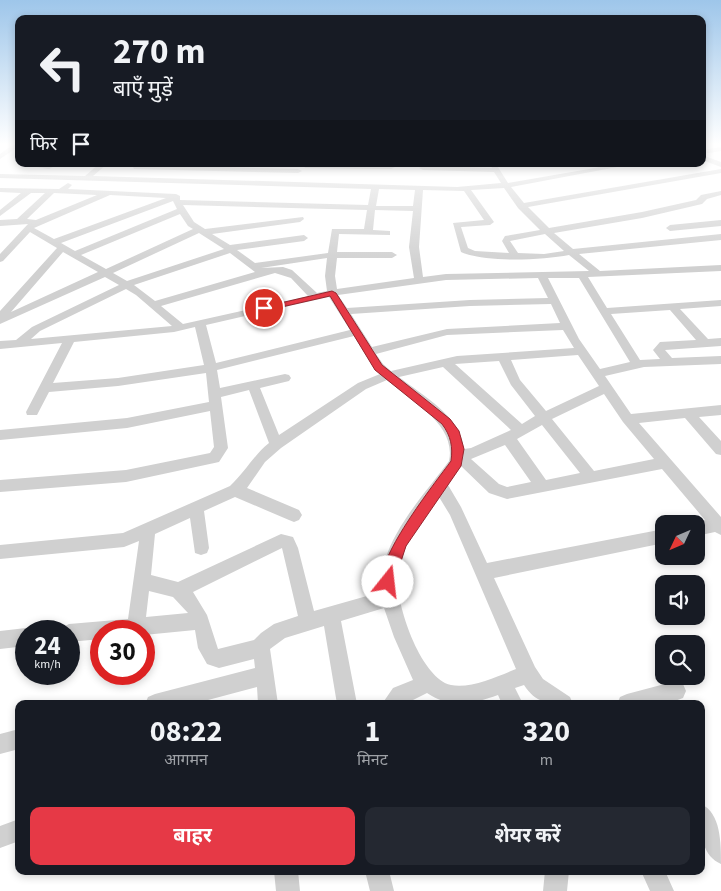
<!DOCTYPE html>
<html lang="hi">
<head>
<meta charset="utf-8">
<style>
	body { margin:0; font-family:"Source Sans 3","Noto Sans Devanagari",sans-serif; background:#242831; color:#f1f3f6; height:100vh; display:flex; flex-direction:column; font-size:19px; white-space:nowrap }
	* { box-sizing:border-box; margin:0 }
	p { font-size:16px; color:#9ea1a6 }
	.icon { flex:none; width:28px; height:28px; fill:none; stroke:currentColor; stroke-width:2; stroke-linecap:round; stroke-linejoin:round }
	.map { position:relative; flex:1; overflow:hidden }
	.side { position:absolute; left:15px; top:700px; width:690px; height:175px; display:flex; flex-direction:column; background:#171b24; border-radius:10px; box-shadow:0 2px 8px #0003 }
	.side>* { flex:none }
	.top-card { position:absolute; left:15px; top:15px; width:691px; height:152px; border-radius:10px; box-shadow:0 2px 8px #0003; background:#171b24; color:#f1f3f6; overflow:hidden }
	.needle { width:32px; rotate:226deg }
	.buttons { position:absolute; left:655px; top:515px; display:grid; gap:10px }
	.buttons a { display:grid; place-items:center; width:50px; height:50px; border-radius:10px; background:#171b24; box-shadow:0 2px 8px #0003; font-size:25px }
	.speed { position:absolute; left:15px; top:620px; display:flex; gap:10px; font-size:25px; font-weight:700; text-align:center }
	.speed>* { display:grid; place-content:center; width:65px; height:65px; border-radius:50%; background:#171b24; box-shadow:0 2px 8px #0003; line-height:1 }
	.speed small { font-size:12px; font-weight:400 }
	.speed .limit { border:8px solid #d22; background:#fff; color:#111 }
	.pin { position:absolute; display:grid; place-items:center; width:42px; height:42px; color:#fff; margin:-21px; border:2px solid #fff; border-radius:50%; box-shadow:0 1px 5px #0007 }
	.me { position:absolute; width:55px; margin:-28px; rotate:16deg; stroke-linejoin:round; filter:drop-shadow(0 0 4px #0008) }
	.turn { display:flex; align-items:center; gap:18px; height:105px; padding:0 15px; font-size:22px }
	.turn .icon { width:65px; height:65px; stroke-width:2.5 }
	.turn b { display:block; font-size:35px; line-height:42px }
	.then { display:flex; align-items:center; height:48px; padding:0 15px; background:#0003; gap:10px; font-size:19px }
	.eta { display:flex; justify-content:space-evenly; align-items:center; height:85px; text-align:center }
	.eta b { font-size:30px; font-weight:700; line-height:35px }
	.button { display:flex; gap:10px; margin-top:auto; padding:10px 15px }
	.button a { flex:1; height:58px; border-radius:10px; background:#e63946; color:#fff; font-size:20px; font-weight:700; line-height:58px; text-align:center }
	.button a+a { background:#242831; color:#f1f3f6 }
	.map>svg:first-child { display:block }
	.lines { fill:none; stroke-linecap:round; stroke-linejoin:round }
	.minor { fill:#d0d0d0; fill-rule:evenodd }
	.route { fill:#e63946; stroke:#96252e }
</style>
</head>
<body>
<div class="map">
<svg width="721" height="891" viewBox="0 0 721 891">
	<rect width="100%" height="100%" fill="#fff"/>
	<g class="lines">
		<!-- minor -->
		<path class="minor" d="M15,143h4v3l-19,13v-5z
			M721,147v4l-19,3v-4z
			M702,155l19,7v5l-19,-7z
			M19,164h21l13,3 -4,2z
			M99,164h8l-14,12 364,11 44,-4 -7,-11 -71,-2 -4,-2 4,-2 69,2 -2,-4h6l12,19 110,-19h15l-122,23 13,16 197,-34v4l-193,34 21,21 93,-16 54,-12 5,-5 20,-4v4l-14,4 -5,5 -60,14 -88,15 19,16 148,-15v6l-142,14 21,17 121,-6v6l-133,6 19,31 114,-8v6l-41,3 28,30 13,-1v8l-56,4 7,8 49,-2v8l-77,3 -39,9 26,38 90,-9v10l-22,2 22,24v14l-5,-1 -31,-36 -46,5 82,94v18l-6,-3 -19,4v-12h-4l13,-4 -43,-51 -155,30 -18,-6 -28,-27 -13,19 13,22 26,56 177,-34v14l-170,35 41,89 8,12 27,18 3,7c-22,0 -36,1 -49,-19l-9,3 8,16h-21l-4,-9c-25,9 -48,14 -71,-2l-22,11h-23l11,-16 20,-8 -19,-43 -10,-29 -43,13 16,83h-20l-13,-78 -39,12 -15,11 8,55h-20l-1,-17 -64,17h-48l3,-7 7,-3 100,-26 -1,-9 -35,9 -12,-4 -9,-16 -3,-18 -51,5v-4h-43v8l-32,3v-11h-8l2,-4 6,-3 59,-5 11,-78 -15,6 -124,12v-14l123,-12 107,-47c15,-14 23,-30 39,-43l-20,-53 -28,7 7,51 -9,14 -93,20 -126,10v-12l126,-10 84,-17 4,-6 -4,-36 -83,17 -127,12v-10l127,-12 82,-16 -3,-29 -88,13 -69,6 -12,23h-10l-1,-3 36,-69 -62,6v-8l16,-1 16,-13 87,-42 -14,-8 -105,47v-13l57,-63 -27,-16 -27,29 -3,1v-8l28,-30 -28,2v-6l17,-1 28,-26h-14l-31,23v-6l21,-17 -21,-1v-4l59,1 9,-6 4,2 -4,4 108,5 4,2v4l188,5 3,-16 -371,-11v-4l85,2zM504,188l14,20 22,22 -35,6 -3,5 7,12 -34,-2 -7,-3 -7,-21 29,-2 4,-3 -23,-32zM379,189l36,1 -2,16h-37zM423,190l41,1 20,29 -31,3 8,29c25,11 81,8 108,3l20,16 -143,3 -23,3 -4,-30zM54,193l43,2 -61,25 -9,-1zM110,195l56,3 -112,41 -20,-11zM173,201l4,8 -102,42 -14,-8zM183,205l184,5 -3,19h-32l-4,24 -73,10 -18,-13 67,-9 4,-3 -4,-3 -74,10 -18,-11 88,-12 4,-3 -1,-2 -98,12 -11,-7zM375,210l38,1 -4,36 5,31 -77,11 -2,-13 2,-18h55l5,-3 -5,-3h-55l2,-18 51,1v-4l-17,-1zM180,214l8,12 5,3 -87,40 -25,-14zM199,233l25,16 -97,32 -14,-8zM545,234l19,17 -20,3 -26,-1 -8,-12zM63,252l35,20 -87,40zM230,253l25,19 -100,29 -21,-16zM327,258l-2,18 2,15 -10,2 -25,-23 -9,-3 -22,1zM275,273l16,5 17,18 -125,28 -22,-18zM538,278l10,20 -78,2 -123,8 -9,-13 108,-15zM548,278h31l51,84 -30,7 -21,-30zM126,289l10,6 36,31 -141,13 9,-8zM329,297l21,33 -134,33 -10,-38zM551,304l9,19 -113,6 -75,18 -21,-33 119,-8zM670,310l26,30 -36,2 -7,8 7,9 -20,1 -29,-46zM195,327l9,38 -86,13 -65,5 21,-41 100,-10zM563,330l11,18 -117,8 -66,15 -8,-7 -7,-10 71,-19zM354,336l21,34 5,4 -22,9 -79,52 -19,-47 29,-7 2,-3 -2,-3 -4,-1 -65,14 -3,-18zM578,355l21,31 -53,25 -26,-31 -9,-20zM499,361l12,24 24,31 -13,8 -67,-60zM443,367l68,63 -40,18 -7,1c-3,-33 -41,-53 -65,-72zM387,380c24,20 70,45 62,81 -27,37 -71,81 -68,131l-67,19 -16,-63 -5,-11 -12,-3 -103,48 -27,-7 4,-41 35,-16 5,35 6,2 6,-2 2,-5 -5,-37 31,-14 54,23 5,2 5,-2 3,-5 -3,-5 -52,-22 18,-26 16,-14 85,-59zM604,394l19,28 31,37 -60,12 -42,-52zM542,425l38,48 -34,7 -29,-41zM505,445l26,37 -24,5 -8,-3 -28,-25zM439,497l11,18 66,154c-18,7 -45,20 -65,16 -31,-7 -58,-86 -53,-115 5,-26 26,-52 41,-73zM282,548l16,68 -24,8 -13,9 -7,7 -36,9 -11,-34 -14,-23zM149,591l24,6 15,16 -42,4z
			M308,164l83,1 4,2 -4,2 -86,-1 -1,-2z
			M137,165l161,4 4,2 -4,2 -164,-4 -1,-2z
			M721,220v6l-51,5 -4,-3 4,-3z
			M26,628l7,3h-7v15l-26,3v-18z
			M676,681l7,3 3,7 -3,7c-21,9 -44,6 -66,6l3,-7 7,-3z
			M19,729v20l-19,5v-20z
			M701,804c20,9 20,39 20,60 -23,-10 -20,-39 -20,-60z
			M19,819v22l-19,7v-22z
			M274,871h24l2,20h-24z
			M365,871h24l5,20h-24z
			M545,871h24l-2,20h-24z
			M641,871h24l9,20h-24z"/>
	</g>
	<!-- sky -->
	<linearGradient id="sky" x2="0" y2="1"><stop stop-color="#9ec6ea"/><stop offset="0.54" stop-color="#fff"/><stop offset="1" stop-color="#fff" stop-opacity="0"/></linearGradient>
	<rect width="721" height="267" fill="url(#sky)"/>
	<!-- route -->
	<path class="route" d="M332,291l4,2 46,72 68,54 9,12 5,18 -3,17 -55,80 -13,40 -5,2 -5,-2c-11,-24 52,-103 68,-125 2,-14 0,-25 -9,-37l-67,-54 -45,-74 -66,15 -5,-3z"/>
</svg>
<div class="buttons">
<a><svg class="needle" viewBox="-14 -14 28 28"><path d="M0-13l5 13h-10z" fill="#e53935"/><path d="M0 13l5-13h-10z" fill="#9ea1a6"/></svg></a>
<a><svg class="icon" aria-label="sound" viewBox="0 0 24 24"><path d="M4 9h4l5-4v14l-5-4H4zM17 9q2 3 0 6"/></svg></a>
<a><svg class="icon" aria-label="search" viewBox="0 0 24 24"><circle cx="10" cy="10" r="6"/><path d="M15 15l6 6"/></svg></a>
</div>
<div class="speed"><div>24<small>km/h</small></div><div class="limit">30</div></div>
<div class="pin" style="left:264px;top:308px;background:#d93025"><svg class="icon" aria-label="arrive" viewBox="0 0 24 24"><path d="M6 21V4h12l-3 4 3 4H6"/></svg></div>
<svg class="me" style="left:388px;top:582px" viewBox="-20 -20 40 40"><circle r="19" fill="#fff"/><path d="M0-13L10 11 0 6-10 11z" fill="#e63946"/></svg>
<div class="top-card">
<div class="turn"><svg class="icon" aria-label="left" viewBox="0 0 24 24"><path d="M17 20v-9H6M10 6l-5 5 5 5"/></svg><div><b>270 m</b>बाएँ मुड़ें</div></div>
<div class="then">फिर<svg class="icon" aria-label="arrive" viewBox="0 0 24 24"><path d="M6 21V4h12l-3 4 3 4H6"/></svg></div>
</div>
<section class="side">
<div class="eta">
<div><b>08:22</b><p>आगमन</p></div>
<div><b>1</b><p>मिनट</p></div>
<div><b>320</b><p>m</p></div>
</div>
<div class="button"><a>बाहर</a><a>शेयर करें</a></div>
</section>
</div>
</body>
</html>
